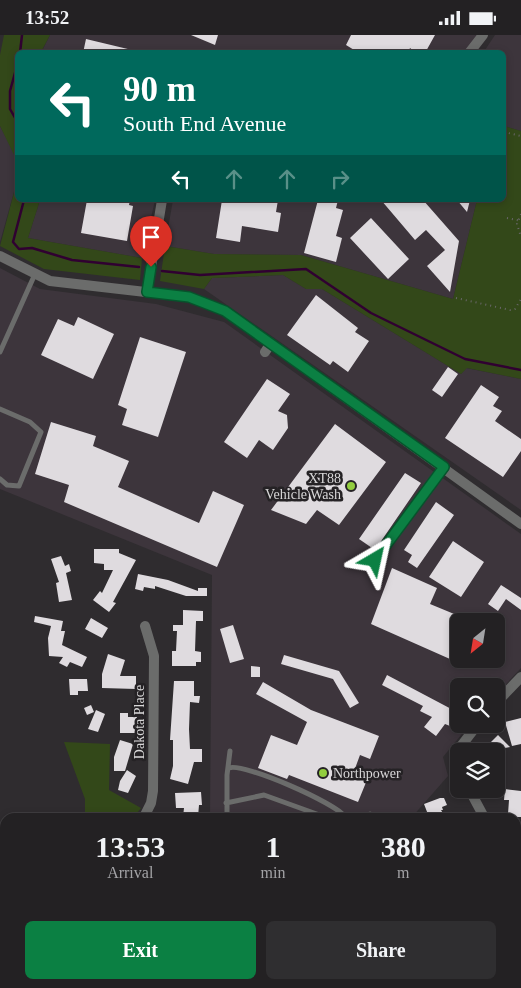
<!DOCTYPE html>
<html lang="en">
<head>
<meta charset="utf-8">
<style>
	body { margin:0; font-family:Georgia,serif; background:#2f2e30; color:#f1f3f6; height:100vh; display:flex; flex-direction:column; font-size:19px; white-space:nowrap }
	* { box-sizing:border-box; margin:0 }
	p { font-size:16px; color:#a3a3a6 }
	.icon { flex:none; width:28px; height:28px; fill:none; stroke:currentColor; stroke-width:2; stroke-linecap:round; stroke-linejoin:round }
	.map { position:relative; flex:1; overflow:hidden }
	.panel { position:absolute; left:0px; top:778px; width:521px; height:176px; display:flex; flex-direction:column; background:#232123; border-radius:15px 15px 0 0; box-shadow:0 2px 8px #0003,0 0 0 1px #403e41 }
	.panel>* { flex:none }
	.top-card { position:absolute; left:15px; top:15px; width:491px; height:152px; border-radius:8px; box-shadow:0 2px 8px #0003,0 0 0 1px #403e41; background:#00695c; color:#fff; overflow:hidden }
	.needle { width:32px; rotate:210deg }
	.controls { position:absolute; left:450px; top:578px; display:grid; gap:10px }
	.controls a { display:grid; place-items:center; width:55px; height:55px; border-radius:8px; background:#232123; box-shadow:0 2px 8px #0003,0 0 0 1px #403e41; font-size:25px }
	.pin { position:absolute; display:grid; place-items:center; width:42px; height:42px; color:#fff; margin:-51px -21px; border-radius:50% 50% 50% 0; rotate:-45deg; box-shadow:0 0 5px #0007 }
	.pin .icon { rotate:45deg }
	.me { position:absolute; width:55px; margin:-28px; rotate:36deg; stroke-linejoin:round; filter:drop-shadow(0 0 4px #0008) }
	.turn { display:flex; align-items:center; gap:18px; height:105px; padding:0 25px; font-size:22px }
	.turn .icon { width:65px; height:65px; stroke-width:2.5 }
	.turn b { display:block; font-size:35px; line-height:42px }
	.lanes { display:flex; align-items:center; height:48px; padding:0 25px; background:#0003; justify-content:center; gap:25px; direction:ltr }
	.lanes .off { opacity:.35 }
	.eta { display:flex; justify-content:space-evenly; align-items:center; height:85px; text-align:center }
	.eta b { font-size:30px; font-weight:800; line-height:35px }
	.action { display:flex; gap:10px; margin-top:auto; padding:10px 25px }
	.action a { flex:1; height:58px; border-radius:8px; background:#0b8043; color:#fff; font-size:20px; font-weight:800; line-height:58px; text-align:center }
	.action a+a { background:#2f2e30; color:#f1f3f6 }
	.status { display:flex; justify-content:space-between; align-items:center; height:35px; padding:0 25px; background:#232123; direction:ltr }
	.status svg { height:14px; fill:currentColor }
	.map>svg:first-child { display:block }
	.built { fill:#3d353c; fill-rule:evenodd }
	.green { fill:#334819 }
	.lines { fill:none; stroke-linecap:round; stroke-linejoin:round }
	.stream { stroke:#300031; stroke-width:2.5 }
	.building { fill:#dfdbdf }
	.path { stroke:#696769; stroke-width:2; stroke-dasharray:1 4; stroke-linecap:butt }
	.service { stroke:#6b6c6b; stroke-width:5 }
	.minor { stroke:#6b6c6b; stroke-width:10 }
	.route-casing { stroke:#07532c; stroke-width:12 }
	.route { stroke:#0b8043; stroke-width:9 }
	.poi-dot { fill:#92cd3e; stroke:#252225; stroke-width:2 }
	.labels { text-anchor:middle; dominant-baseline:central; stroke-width:5; stroke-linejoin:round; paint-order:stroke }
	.poi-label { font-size:14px; fill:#d8d7d8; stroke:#252225; text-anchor:end }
	.street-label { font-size:14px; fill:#d8d7d8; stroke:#252225 }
</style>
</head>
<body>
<div class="status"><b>13:52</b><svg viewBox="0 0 49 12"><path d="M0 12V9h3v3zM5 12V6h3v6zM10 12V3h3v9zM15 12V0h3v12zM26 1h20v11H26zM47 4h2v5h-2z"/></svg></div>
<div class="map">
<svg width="521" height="953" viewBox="0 0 521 953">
	<rect width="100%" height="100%" fill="#2f2c2f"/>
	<!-- built -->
	<path class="built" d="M50,0h428l-6,9 -9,9h-422z
		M495,0h26v96l-17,-5v-73h-21z
		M0,91l18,35 -1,20 -17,61z
		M40,165h115l-13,58 -114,-20z
		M173,165h304l-24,99 -152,-44 -87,-1 -49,-8z
		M0,233l40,21 116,15 68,18 297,212v134l-25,27v-9h-37v38h11l-27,33 5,19 -36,41h-202l2,-242 -212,-86zM459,586h37v38h-37z
		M283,240l23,14h16l139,85 5,-6 55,11v131l-317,-221 8,-11z"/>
	<!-- green -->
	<path class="green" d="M4,0h46l-9,17 -23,1 -1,108 -17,-35v-71z
		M504,91l17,5v248l-54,-11 -6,6 -139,-85h-16l-23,-14 -71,3 -8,11 -44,-8 5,-35 49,8 87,1 152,44 24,-99h27z
		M17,146l1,19h22l-12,38 114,20 -2,22 -96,-11 -44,-23z
		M64,707l46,2 -1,46 32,18 -7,9h-49v-18z"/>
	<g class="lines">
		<!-- stream -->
		<path class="stream" d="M20,18l2,-18
			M18,27l-8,29v18l8,14
			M24,165l-11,42 6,7 13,-1 40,12 67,7
			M162,236l38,4 106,-6 65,44 94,46 56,11"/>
	</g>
	<!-- building -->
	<path class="building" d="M191,0h27l-3,10z
		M351,0h84l-10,18h-9l-6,-5 -2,5h-49l-13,-8z
		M86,4l46,11 -1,3h-48z
		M87,165h43l-1,5 4,1 -6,35 -46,-8z
		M222,165h56l-2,12 5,1 -3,19 -36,-6 -2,16 -24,-4z
		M318,165h20l-2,8 7,2 -7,26 6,2 -6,24 -32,-9z
		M381,165h42l36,41 -9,51 -23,-26 18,-16 -19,-20 -11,10z
		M457,165h13l-3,12z
		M371,183l38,41 -21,20 -38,-41z
		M316,260l42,33 -3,4 14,9 -21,31 -15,-11 -3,4 -43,-30z
		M78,282l36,17 -21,45 -52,-24 17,-36 16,7z
		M140,302l46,15 -28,85 -36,-12 5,-16 -9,-4z
		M448,332l10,7 -16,23 -10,-7z
		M267,344l23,15 -12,17 9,4 1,13 -15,22 -14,-10 -12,18 -23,-16z
		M481,350l18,12 -6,9 9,5 -7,10 26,18v12l-18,26 -58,-39z
		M51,387l45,14 -3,10 36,15 -11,26 81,36 14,-32 31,14 -27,62 -153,-65 5,-17 -34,-11z
		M335,389l51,38 -47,63 -22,-15 -11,14 -35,-14z
		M405,438l16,10 -46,67 -16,-11z
		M436,467l18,13 -37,53 -9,-6 4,-7 -8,-5z
		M453,506l31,21 -23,35 -32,-20z
		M94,514h25v4l17,7 -23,42 3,1 -7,9 -16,-12 7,-9 2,2 11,-23h-9v-6l-10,-1z
		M61,521l4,10 4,-2 2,7 -5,2 6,27 -13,2 -3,-19 3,-1 -8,-23z
		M392,533l45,20 -7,16 29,12v47l-88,-39z
		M138,539l30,6 30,11v-3h9v8h-21l-31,-10v3l-11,-2 -1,4 -8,-2z
		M501,550l20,13v12l-15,-11 -8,12 -10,-7z
		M183,575l20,1v10h-7l-1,30 6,1v10h-5v4h-24v-15h4l1,-20h-4v-6h10z
		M35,581l28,5 -2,10h4l-3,14 25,12 -5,10 -12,-5 -3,5 -8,-4 4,-6 -14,-1 -1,-18 3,-12 -17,-4z
		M91,583l17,10 -6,10 -17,-9z
		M233,590l11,34 -14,4 -10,-34z
		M108,619l17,6 -5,16h16v13l-34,-1v-14z
		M284,620l55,16 20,32 -9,5 -17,-29 -52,-15z
		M251,631l9,1v10h-9z
		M387,640l70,37 -7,14 -5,-2 -9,12 -12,-9 8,-10 -12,-6 3,-5 -41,-21z
		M69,644h18l1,12h-10v4h-8z
		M174,646h20v15h6l-1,7 -9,-1 -1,27 1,20h12v13h-8l-6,22 -18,-5 3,-13v-26h-3z
		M263,647l48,28 68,26 -9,23 -10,-4 -7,19 14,6 -9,22 -69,-27 -2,4 -29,-11 13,-33 26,10 10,-23 -51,-28z
		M91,670l3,7 -7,3 -3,-7z
		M96,675l9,4 -7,18 -10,-3z
		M120,678h8v4h9v16h-17z
		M521,683v26l-9,2 -7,-24z
		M498,700l12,12 -5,1 -9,9v-6h-14z
		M120,705l13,4 -8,27h-11v-14z
		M127,735l9,6 -8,17 -10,-3 2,-9z
		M505,754l16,2v26h-11l1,-3h-3l1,-14h-5z
		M201,757l1,13h-3l-1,12h-15l1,-9h-8l-1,-15z
		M440,763h4l3,7 -5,2 1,3h-2l4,7h-16l-5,-13z"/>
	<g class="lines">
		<!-- path -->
		<path class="path" d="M504,97l17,4
			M521,179l-4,10 4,13
			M507,183l14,3
			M456,263l54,12 5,-1 6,-10"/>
		<!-- service -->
		<path class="service" d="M0,317l35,-78
			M0,374l30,13 11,10 -22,54 -12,-1 -7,-6
			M375,525l69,-93
			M229,733c14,-6 109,36 116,49
			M226,768l38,-8 61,22
			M227,782v-42l3,-24
			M362,782l8,-3
			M516,890h5"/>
		<!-- minor -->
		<path class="minor" d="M469,18l14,-18
			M0,221l50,25 139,16 36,14 296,213
			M147,257l15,-92
			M265,317l6,-9
			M496,668l25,-26
			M459,734l-1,-19 20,-26
			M469,754l15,28
			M144,782l7,-14 2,-12 1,-135 -9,-30
			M266,949l2,4
			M147,953l10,-4
			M410,953l5,-4"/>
	</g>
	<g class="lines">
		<!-- route casing -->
		<g class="route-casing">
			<path id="route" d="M151,232l-4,25 42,5 36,14 219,156 -69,93"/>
		</g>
		<!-- route -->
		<use href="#route" class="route"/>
	</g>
	<!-- markers -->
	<g class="poi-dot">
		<circle cx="351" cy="451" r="5"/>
		<circle cx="323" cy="738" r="5"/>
	</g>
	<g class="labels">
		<!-- poi labels -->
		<g class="poi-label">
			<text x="341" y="443">XT88<tspan x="341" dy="16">Vehicle Wash</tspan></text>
			<text x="333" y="738" text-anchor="start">Northpower</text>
		</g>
		<!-- street labels -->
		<g class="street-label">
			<text transform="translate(139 687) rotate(-90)">Dakota Place</text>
		</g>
	</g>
</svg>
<div class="controls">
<a><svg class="needle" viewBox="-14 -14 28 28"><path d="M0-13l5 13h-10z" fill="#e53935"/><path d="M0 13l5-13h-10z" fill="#a3a3a6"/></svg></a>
<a><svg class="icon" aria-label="search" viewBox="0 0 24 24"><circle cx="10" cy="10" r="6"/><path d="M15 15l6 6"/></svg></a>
<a><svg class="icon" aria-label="layers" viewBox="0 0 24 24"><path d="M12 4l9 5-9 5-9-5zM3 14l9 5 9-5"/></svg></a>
</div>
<div class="pin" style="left:151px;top:232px;background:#d93025"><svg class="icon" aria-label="arrive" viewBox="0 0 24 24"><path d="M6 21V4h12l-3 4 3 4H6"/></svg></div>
<svg class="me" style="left:375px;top:525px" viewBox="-20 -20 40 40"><path d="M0-17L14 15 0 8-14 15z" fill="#0b8043" stroke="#fff" stroke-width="4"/></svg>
<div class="top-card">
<div class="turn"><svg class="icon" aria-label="left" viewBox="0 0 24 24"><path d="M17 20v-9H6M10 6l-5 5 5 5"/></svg><div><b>90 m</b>South End Avenue</div></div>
<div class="lanes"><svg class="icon" aria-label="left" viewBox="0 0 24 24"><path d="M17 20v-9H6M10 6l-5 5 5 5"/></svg><svg class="icon off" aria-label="ahead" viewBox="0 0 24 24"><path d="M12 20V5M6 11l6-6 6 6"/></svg><svg class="icon off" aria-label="ahead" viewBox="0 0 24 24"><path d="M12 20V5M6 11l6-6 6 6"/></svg><svg class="icon off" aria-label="right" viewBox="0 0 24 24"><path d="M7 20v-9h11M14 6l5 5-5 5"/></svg></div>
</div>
<section class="panel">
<div class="eta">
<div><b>13:53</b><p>Arrival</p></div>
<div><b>1</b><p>min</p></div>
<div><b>380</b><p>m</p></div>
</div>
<div class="action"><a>Exit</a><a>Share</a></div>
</section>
</div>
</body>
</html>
